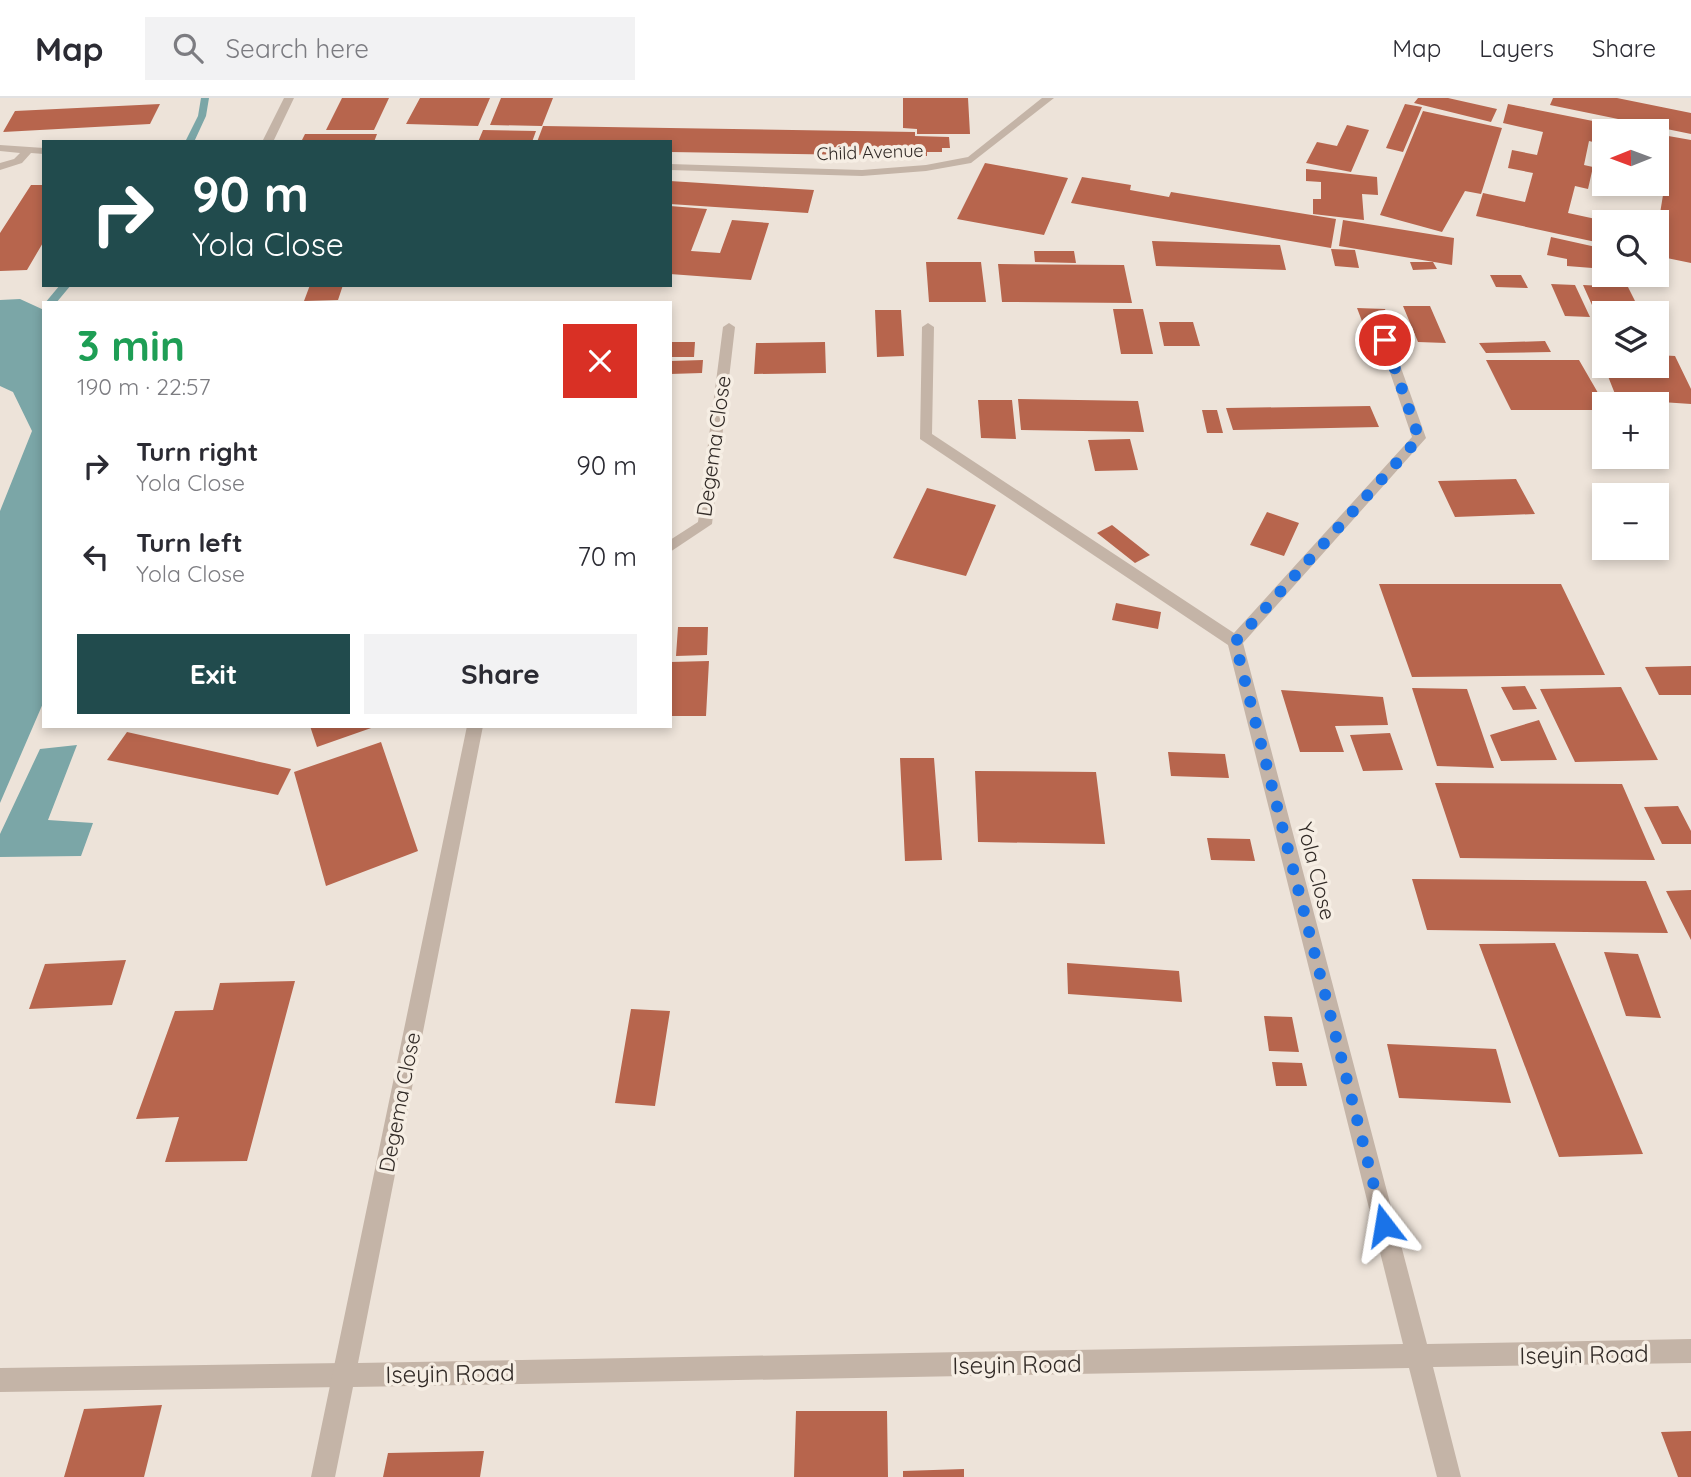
<!DOCTYPE html>
<html lang="en">
<head>
<meta charset="utf-8">
<style>
	body { margin:0; font-family:Quicksand,sans-serif; background:#f2f2f3; color:#2b2b33; height:100vh; display:flex; flex-direction:column; font-size:26px; white-space:nowrap }
	* { box-sizing:border-box; margin:0 }
	p { font-size:23px; color:#7c7c81 }
	.icon { flex:none; width:38px; height:38px; fill:none; stroke:currentColor; stroke-width:2; stroke-linecap:round; stroke-linejoin:round }
	.map { position:relative; flex:1; overflow:hidden }
	.drawer { position:absolute; left:42px; top:203px; width:630px; height:427px; display:flex; flex-direction:column; background:#fff; border-radius:0px; box-shadow:0 4px 10px #0003 }
	.drawer>* { flex:none }
	.top-card { position:absolute; left:42px; top:42px; width:630px; height:147px; border-radius:0px; box-shadow:0 4px 10px #0003; background:#214b4d; color:#fff; overflow:hidden }
	.needle { width:46px; rotate:269deg }
	.tools { position:absolute; left:1592px; top:21px; display:grid; gap:14px }
	.tools a { display:grid; place-items:center; width:77px; height:77px; border-radius:0px; background:#fff; box-shadow:0 4px 10px #0003; font-size:35px }
	.pin { position:absolute; display:grid; place-items:center; width:60px; height:60px; color:#fff; margin:-30px; border:4px solid #fff; border-radius:50%; box-shadow:0 2px 7px #0007 }
	.me { position:absolute; width:77px; margin:-38px; rotate:346deg; stroke-linejoin:round; filter:drop-shadow(0 0 5px #0008) }
	.turn { display:flex; align-items:center; gap:24px; height:147px; padding:0 35px; font-size:32px }
	.turn .icon { width:91px; height:91px; stroke-width:2.5 }
	.turn b { display:block; font-size:49px; line-height:60px }
	.round { display:grid; place-items:center; flex:none; width:74px; height:74px; border-radius:0px; background:#f2f2f3 }
	.headline { display:flex; align-items:center; justify-content:space-between; height:119px; padding:0 35px }
	h1 { font-size:42px; font-weight:700; line-height:52px; color:#1e9e55 }
	.action { display:flex; gap:14px; margin-top:auto; padding:14px 35px }
	.action a { flex:1; height:80px; border-radius:0px; background:#214b4d; color:#fff; font-size:28px; font-weight:700; line-height:80px; text-align:center }
	.action a+a { background:#f2f2f3; color:#2b2b33 }
	ul { padding:0; list-style:none }
	li { display:flex; align-items:center; gap:21px; height:91px; padding:0 35px }
	li div { flex:1 }
	li b { display:block; font-size:26px }
	li em { font-style:normal }
	header { display:flex; align-items:center; gap:42px; box-sizing:border-box; height:98px; padding:0 35px; background:#fff; border-bottom:2px solid #e1e1e2 }
	header strong { font-size:33px }
	nav { display:flex; gap:38px; margin-inline-start:auto; font-size:24px }
	.search { width:490px; height:63px; background:#f2f2f3; display:flex; align-items:center; gap:18px; box-sizing:border-box; padding:0 24px; border-radius:0px; color:#7c7c81; font-size:26px }
	.map>svg:first-child { display:block }
	.water { fill:#7ba6a7 }
	.lines { fill:none; stroke-linecap:round; stroke-linejoin:round }
	.stream { fill:#7ba6a7; fill-rule:evenodd }
	.building { fill:#b7654d }
	.service { fill:#c4b4a7; fill-rule:evenodd }
	.minor { fill:#c4b4a7; fill-rule:evenodd }
	.route { stroke:#1a73e8; stroke-width:12; stroke-dasharray:0 21.6 }
	.labels { text-anchor:middle; dominant-baseline:central; stroke-width:7; stroke-linejoin:round; paint-order:stroke }
	.far-street-label { font-size:18px; fill:#312a26; stroke:#f6eee4 }
	.street-label { font-size:21px; fill:#312a26; stroke:#f6eee4 }
	.near-street-label { font-size:24px; fill:#312a26; stroke:#f6eee4 }
</style>
</head>
<body>
<header>
<strong>Map</strong>
<div class="search"><svg class="icon" aria-label="search" viewBox="0 0 24 24"><circle cx="10" cy="10" r="6"/><path d="M15 15l6 6"/></svg>Search here</div>
<nav><a>Map</a><a>Layers</a><a>Share</a></nav>
</header>
<div class="map">
<svg width="1691" height="1379" viewBox="0 0 1691 1379">
	<rect width="100%" height="100%" fill="#ede3d9"/>
	<!-- water -->
	<path class="water" d="M20,201l24,11v391l-44,102v-292l32,-80 -19,-39 -13,-6v-86z
		M77,647l-29,75 45,3 -12,33 -81,1v-23l40,-85z"/>
	<g class="lines">
		<!-- stream -->
		<path class="stream" d="M201,0h8l-3,18 -12,26h-9l13,-26z
			M60,187h11l-15,18h-11z"/>
	</g>
	<!-- building -->
	<path class="building" d="M342,0h47l-15,32h-48z
		M420,0h70l-12,28 -72,-2z
		M501,0h52l-11,28 -52,-1z
		M903,0h65l2,36h-53v-5l-14,-1z
		M1418,0h30l49,11 -6,13 -77,-19z
		M1553,0h64l74,15v21l-141,-29z
		M160,6l-10,20 -147,8 12,-21z
		M1405,6l17,3 -19,45 -17,-4z
		M1508,6l130,26 -33,1v14l-16,-4 -5,24 9,2 -5,22 -13,-3 -7,27 37,8v23l-129,-28 7,-23 42,9 8,-29 -25,-5 4,-18 25,5 6,-23 -40,-9z
		M1423,13l79,17 -21,66 -16,-3 -23,41 -62,-17z
		M1347,27l22,5 -18,42 -45,-9 11,-21 20,4z
		M543,28l372,6v4l34,1 1,11h-8v4h-15v4l-257,-4v-10h-133z
		M483,32l53,1 -4,11h-54z
		M305,36h72l-3,8h-73z
		M1657,36l34,6v123l-34,-7v-24l12,-74 -12,-3z
		M985,65l83,15 -24,57 -87,-16z
		M1306,71l71,8 1,18 -16,-1 2,26 -51,-6v-15h8v-17l-15,-1z
		M1082,79l49,8 -1,5 39,7 2,-5 165,27 -5,29 -260,-45z
		M670,83l144,9 -6,23 -138,-9z
		M31,87h13v56l-17,29 -27,1v-38z
		M670,108l37,3 -16,42 29,2 12,-33 37,3 -18,57 -81,-6z
		M1343,122l111,18 -2,27 -113,-19z
		M1551,139l54,12v20l-38,-3v-7l-20,-4z
		M1152,143l128,4 6,25 -130,-4z
		M1331,151l24,1 4,18 -24,-2z
		M1034,153h40l2,12 -41,-1z
		M926,164h55l5,40h-57z
		M1410,164h23l4,7 -24,1z
		M998,166l126,1 8,38 -130,-1z
		M1490,177h31l7,13 -32,-1z
		M1551,186l24,1 15,32 -25,-1z
		M310,187h33l-5,15 -34,1z
		M1583,187l45,2 13,26h-36v21z
		M1403,208h27l16,37 -28,-1z
		M1357,210l28,1 8,20h-28z
		M1113,211h30l10,45h-32z
		M875,212h26l3,46 -27,1z
		M1159,224h34l7,24h-36z
		M1545,243l6,11 -65,1 -7,-10z
		M670,244h25l-1,15h-24z
		M825,244l1,31 -72,1 2,-31z
		M1598,253l7,1v14h52v-11l18,1 16,33v15l-74,-5z
		M703,262l-1,13 -32,1v-13z
		M1486,262h93l26,45v5h-94z
		M1018,301l120,2 6,31 -123,-2z
		M978,302h34l4,39 -35,-1z
		M1370,308l9,21 -146,3 -7,-22z
		M1202,312h15l6,23h-16z
		M1130,341l8,31 -43,1 -7,-31z
		M1516,381l19,35 -80,3 -17,-36z
		M927,390l69,17 -30,71 -73,-18z
		M1267,414l32,11 -15,33 -34,-11z
		M1112,427l38,30 -15,8 -38,-30z
		M1379,486h182l44,91 -193,2z
		M1116,505l45,9 -3,17 -46,-9z
		M678,529h30l-1,28 -31,1z
		M709,563l-3,55h-36v-54z
		M1691,568v29h-32l-14,-28z
		M1525,588l12,23 -24,1 -12,-23z
		M1621,589l37,73 -83,2 -35,-73z
		M1412,590l55,1 27,79 -57,-2z
		M1281,592l102,7 5,28 -53,1 9,26h-44z
		M1539,622l18,40 -56,1 -11,-26z
		M310,628h64v1l-57,20z
		M127,634l164,37 -13,26 -171,-35z
		M1390,635l13,37 -40,1 -13,-36z
		M381,644l37,109 -92,35 -32,-114z
		M1168,654l57,2 4,24 -58,-2z
		M900,660h34l8,102 -37,1z
		M975,673l121,1 9,72 -127,-2z
		M1435,685l187,1 33,76 -195,-2z
		M1678,708l13,25v13h-29l-18,-37z
		M1207,740l43,1 5,22 -44,-1z
		M1412,781l234,2 22,52 -241,-3z
		M1691,792v50l-25,-49z
		M1555,845l88,211 -84,3 -80,-213z
		M1604,854l34,2 23,64 -35,-2z
		M126,862l-14,45 -83,4 16,-45z
		M1067,865l112,8 3,31 -114,-8z
		M295,883l-48,180 -82,1 14,-45 -43,2 39,-108 38,-1 7,-27z
		M631,911l39,2 -15,95 -40,-3z
		M1264,918l28,1 7,35 -30,-1z
		M1387,946l109,5 15,54 -112,-5z
		M1272,964l30,1 5,23h-31z
		M162,1307l-18,72h-80l20,-68z
		M796,1313h91l1,66h-94z
		M1691,1333v46h-13l-17,-45z
		M484,1353l-4,26h-97l5,-24z
		M964,1371v8h-61v-6z"/>
	<g class="lines">
		<!-- service -->
		<path class="service" d="M284,0h10l-21,44h-11z
			M344,1265l8,4 4,8 -4,8 -8,4 -344,5v-24z"/>
		<!-- minor -->
		<path class="minor" d="M1042,0h12l-83,65 -45,8 -64,5 -192,-6v-6l192,6 64,-5 42,-8z
			M0,47l44,3v6l-13,-1 -9,10 -22,7v-7l14,-4 6,-6 -20,-2z
			M729,225l6,4 -23,197 -42,28v-12l28,-18 25,-195z
			M928,225l6,4 -2,107 302,199 178,-196 -33,-97 1,-3h10l36,101 -183,205 184,701 264,-5v24l-258,4 28,110h-24l-28,-109 -1056,19 -18,90h-24l156,-751h16l-125,637 1045,-19 -175,-699 -308,-206 2,-112z"/>
	</g>
	<g class="lines">
		<!-- route -->
		<path class="route" d="M1384,1127l-149,-583 184,-204 -34,-98"/>
	</g>
	<g class="labels">
		<!-- far-street labels -->
		<g class="far-street-label">
			<text transform="translate(870 54) rotate(-2)">Child Avenue</text>
		</g>
		<!-- street labels -->
		<g class="street-label">
			<text transform="translate(713 348) rotate(-82)">Degema Close</text>
			<text transform="translate(1317 773) rotate(76)">Yola Close</text>
			<text transform="translate(399 1004) rotate(-79)">Degema Close</text>
		</g>
		<!-- near-street labels -->
		<g class="near-street-label">
			<text transform="translate(1584 1256) rotate(-1)">Iseyin Road</text>
			<text transform="translate(1017 1266) rotate(-1)">Iseyin Road</text>
			<text transform="translate(450 1275) rotate(-1)">Iseyin Road</text>
		</g>
	</g>
</svg>
<div class="tools">
<a><svg class="needle" viewBox="-14 -14 28 28"><path d="M0-13l5 13h-10z" fill="#e53935"/><path d="M0 13l5-13h-10z" fill="#7c7c81"/></svg></a>
<a><svg class="icon" aria-label="search" viewBox="0 0 24 24"><circle cx="10" cy="10" r="6"/><path d="M15 15l6 6"/></svg></a>
<a><svg class="icon" aria-label="layers" viewBox="0 0 24 24"><path d="M12 4l9 5-9 5-9-5zM3 14l9 5 9-5"/></svg></a>
<a>+</a>
<a>−</a>
</div>
<div class="pin" style="left:1385px;top:242px;background:#d93025"><svg class="icon" aria-label="arrive" viewBox="0 0 24 24"><path d="M6 21V4h12l-3 4 3 4H6"/></svg></div>
<svg class="me" style="left:1384px;top:1127px" viewBox="-20 -20 40 40"><path d="M0-17L14 15 0 8-14 15z" fill="#1a73e8" stroke="#fff" stroke-width="4"/></svg>
<div class="top-card">
<div class="turn"><svg class="icon" aria-label="right" viewBox="0 0 24 24"><path d="M7 20v-9h11M14 6l5 5-5 5"/></svg><div><b>90 m</b>Yola Close</div></div>
</div>
<section class="drawer">
<div class="headline"><div><h1>3 min</h1><p>190 m · 22:57</p></div><a class="round" style="background:#d93025;color:#fff"><svg class="icon" aria-label="close" viewBox="0 0 24 24"><path d="M6 6l12 12M18 6L6 18"/></svg></a></div>
<ul>
<li><svg class="icon" aria-label="right" viewBox="0 0 24 24"><path d="M7 20v-9h11M14 6l5 5-5 5"/></svg><div><b>Turn right</b><p>Yola Close</p></div><em>90 m</em></li>
<li><svg class="icon" aria-label="left" viewBox="0 0 24 24"><path d="M17 20v-9H6M10 6l-5 5 5 5"/></svg><div><b>Turn left</b><p>Yola Close</p></div><em>70 m</em></li>
</ul>
<div class="action"><a>Exit</a><a>Share</a></div>
</section>
</div>
</body>
</html>
